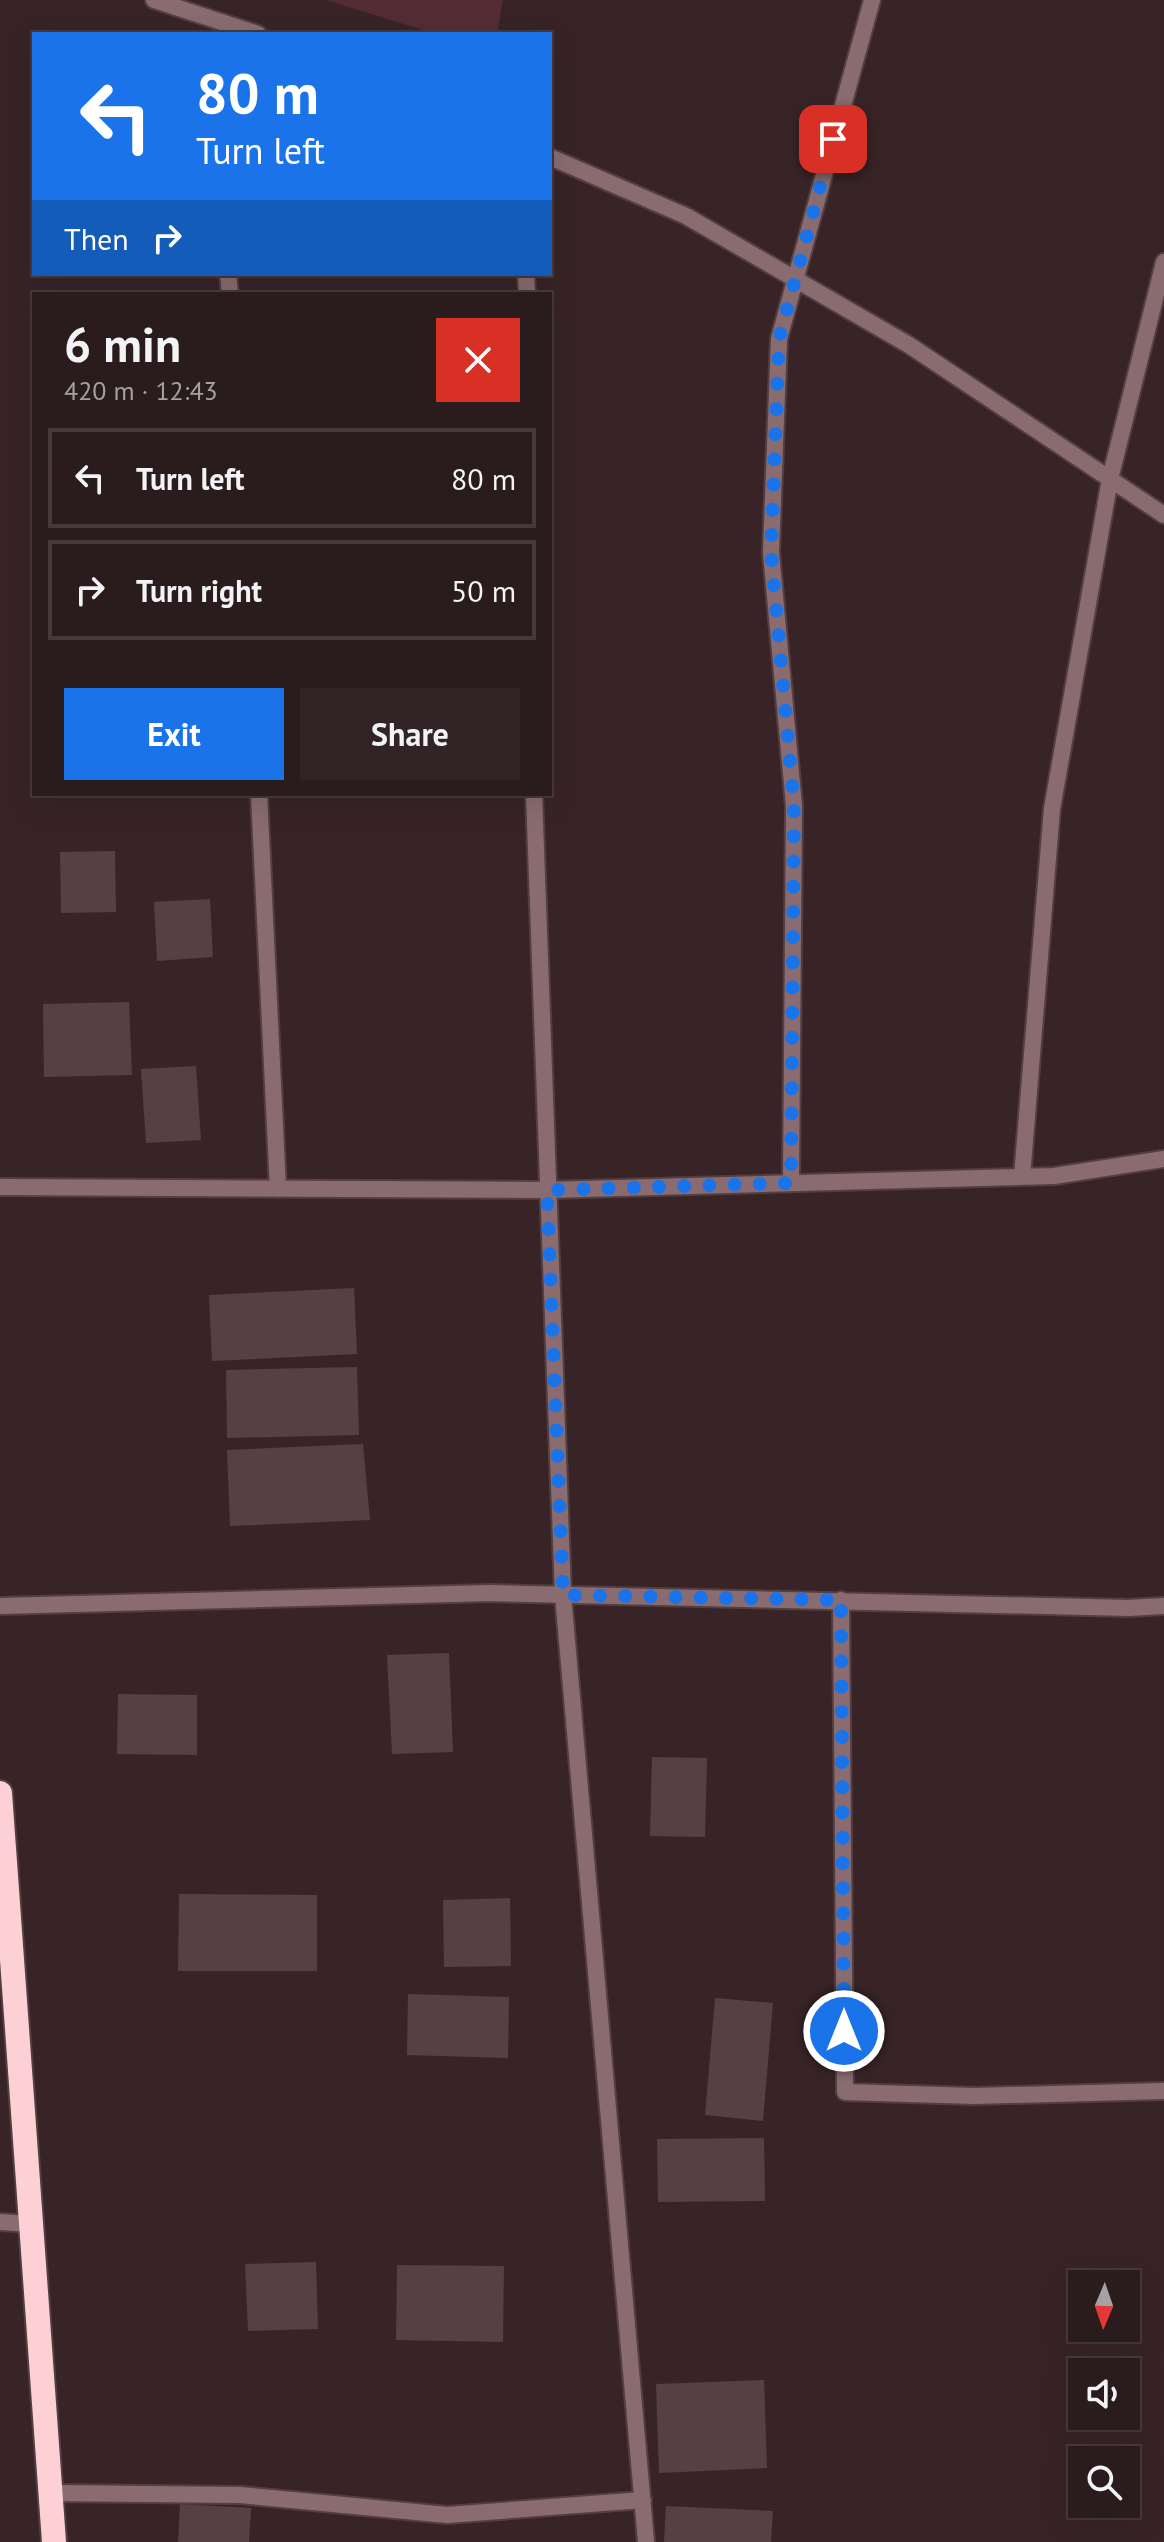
<!DOCTYPE html>
<html lang="en">
<head>
<meta charset="utf-8">
<style>
	body { margin:0; font-family:"PT Sans",sans-serif; background:#322426; color:#f1f3f6; height:100vh; display:flex; flex-direction:column; font-size:30px; white-space:nowrap }
	* { box-sizing:border-box; margin:0 }
	p { font-size:26px; color:#a5a1a4 }
	.icon { flex:none; width:44px; height:44px; fill:none; stroke:currentColor; stroke-width:2; stroke-linecap:round; stroke-linejoin:round }
	.map { position:relative; flex:1; overflow:hidden }
	.drawer { position:absolute; left:32px; top:292px; width:520px; height:504px; display:flex; flex-direction:column; background:#2a1b1d; border-radius:0px; box-shadow:0 8px 32px #0002,0 0 0 2px #46393b }
	.drawer>* { flex:none }
	.guide { position:absolute; left:32px; top:32px; width:520px; height:244px; border-radius:0px; box-shadow:0 8px 32px #0002,0 0 0 2px #46393b; background:#1a73e8; color:#fff; overflow:hidden }
	.needle { width:52px; rotate:182deg }
	.tools { position:absolute; left:1068px; top:2270px; display:grid; gap:16px }
	.tools a { display:grid; place-items:center; width:72px; height:72px; border-radius:0px; background:#2a1b1d; box-shadow:0 8px 32px #0002,0 0 0 2px #46393b; font-size:40px }
	.pin { position:absolute; display:grid; place-items:center; width:68px; height:68px; color:#fff; margin:-34px; border-radius:16px; box-shadow:0 4px 12px #0006 }
	.me { position:absolute; width:88px; margin:-44px; rotate:0deg; stroke-linejoin:round; filter:drop-shadow(0 0 6px #0008) }
	.turn { display:flex; align-items:center; gap:28px; height:168px; padding:0 32px; font-size:36px }
	.turn .icon { width:104px; height:104px; stroke-width:2.5 }
	.turn b { display:block; font-size:56px; line-height:68px }
	.then { display:flex; align-items:center; height:76px; padding:0 32px; background:#0003; gap:16px; font-size:30px }
	.round { display:grid; place-items:center; flex:none; width:84px; height:84px; border-radius:0px; background:#322426 }
	.summary { display:flex; align-items:center; justify-content:space-between; height:136px; padding:0 32px }
	h1 { font-size:48px; font-weight:700; line-height:60px }
	.button { display:flex; gap:16px; margin-top:auto; padding:16px 32px }
	.button a { flex:1; height:92px; border-radius:0px; background:#1a73e8; color:#fff; font-size:32px; font-weight:700; line-height:92px; text-align:center }
	.button a+a { background:#322426; color:#f1f3f6 }
	ul { padding:0; list-style:none }
	li { display:flex; align-items:center; gap:24px; height:100px; margin:0 16px 12px; padding:0 16px; border:4px solid #46393b; border-radius:0px }
	li div { flex:1 }
	li b { display:block; font-size:30px }
	li em { font-style:normal }
	.map>svg:first-child { display:block }
	.green { fill:#542d34 }
	.building { fill:#564044 }
	.lines { fill:none; stroke-linecap:round; stroke-linejoin:round }
	.street-casing { stroke:#533f42; stroke-width:20 }
	.highway-casing { stroke:#533f42; stroke-width:28 }
	.street { stroke:#8a6c70; stroke-width:16 }
	.highway { stroke:#fdd0d6; stroke-width:24 }
	.route { stroke:#1a73e8; stroke-width:14; stroke-dasharray:0 25.2 }
</style>
</head>
<body>
<div class="map">
<svg width="1164" height="2542" viewBox="0 0 1164 2542">
	<rect width="100%" height="100%" fill="#382427"/>
	<!-- green -->
	<path class="green" d="M326,0h177l-6,34h-61z"/>
	<!-- building -->
	<path class="building" d="M115,851l1,61 -55,1 -1,-61z
		M210,899l3,58 -56,4 -3,-59z
		M129,1002l3,73 -88,2 -1,-73z
		M196,1066l5,74 -55,3 -5,-74z
		M354,1288l3,66 -145,7 -3,-66z
		M357,1367l2,68 -132,3 -1,-68z
		M363,1444l7,76 -140,6 -3,-76z
		M449,1653l4,99 -61,2 -5,-99z
		M118,1694l79,1v60l-80,-1z
		M652,1757l55,1 -2,79 -55,-1z
		M179,1894l138,1v76h-139z
		M510,1898l1,68 -67,1 -1,-67z
		M408,1994l101,3 -1,61 -101,-3z
		M715,1998l58,5 -10,118 -58,-6z
		M764,2138l1,63 -107,1 -1,-63z
		M316,2262l2,67 -70,2 -3,-67z
		M397,2265l107,1 -1,76 -107,-2z
		M764,2380l3,88 -108,5 -3,-89z
		M180,2504l71,4 -2,34h-71z
		M666,2506l107,5 -2,31h-107z"/>
	<g class="lines">
		<!-- street casing -->
		<g class="street-casing">
			<path id="street" d="M154,0l104,34
				M550,157l136,59 223,129 255,170
				M228,274l2,20
				M526,274l1,20
				M259,794l19,395
				M534,794l29,801 83,947
				M1022,1177l30,-368 58,-330 54,-217
				M791,1183l3,-377 -23,-254 8,-213 93,-339
				M0,1187l547,3 507,-14 110,-17
				M841,1600l4,492 129,4 190,-5
				M0,1606l490,-13 638,15 36,-2
				M0,2222l31,2
				M51,2493l189,2 207,20 196,-15"/>
		</g>
		<!-- highway casing -->
		<g class="highway-casing">
			<path id="highway" d="M0,1793l54,749"/>
		</g>
		<!-- street -->
		<use href="#street" class="street"/>
		<!-- highway -->
		<use href="#highway" class="highway"/>
	</g>
	<g class="lines">
		<!-- route -->
		<path class="route" d="M833,139l-54,200 -8,213 23,254 -3,377 -244,7 16,405 278,5 3,431"/>
	</g>
</svg>
<div class="tools">
<a><svg class="needle" viewBox="-14 -14 28 28"><path d="M0-13l5 13h-10z" fill="#e53935"/><path d="M0 13l5-13h-10z" fill="#a5a1a4"/></svg></a>
<a><svg class="icon" aria-label="sound" viewBox="0 0 24 24"><path d="M4 9h4l5-4v14l-5-4H4zM17 9q2 3 0 6"/></svg></a>
<a><svg class="icon" aria-label="search" viewBox="0 0 24 24"><circle cx="10" cy="10" r="6"/><path d="M15 15l6 6"/></svg></a>
</div>
<div class="pin" style="left:833px;top:139px;background:#d93025"><svg class="icon" aria-label="arrive" viewBox="0 0 24 24"><path d="M6 21V4h12l-3 4 3 4H6"/></svg></div>
<svg class="me" style="left:844px;top:2031px" viewBox="-20 -20 40 40"><circle r="17" fill="#1a73e8" stroke="#fff" stroke-width="3"/><path d="M0-11L8 9 0 5-8 9z" fill="#fff"/></svg>
<div class="guide">
<div class="turn"><svg class="icon" aria-label="left" viewBox="0 0 24 24"><path d="M17 20v-9H6M10 6l-5 5 5 5"/></svg><div><b>80 m</b>Turn left</div></div>
<div class="then">Then<svg class="icon" aria-label="right" viewBox="0 0 24 24"><path d="M7 20v-9h11M14 6l5 5-5 5"/></svg></div>
</div>
<section class="drawer">
<div class="summary"><div><h1>6 min</h1><p>420 m · 12:43</p></div><a class="round" style="background:#d93025;color:#fff"><svg class="icon" aria-label="close" viewBox="0 0 24 24"><path d="M6 6l12 12M18 6L6 18"/></svg></a></div>
<ul>
<li><svg class="icon" aria-label="left" viewBox="0 0 24 24"><path d="M17 20v-9H6M10 6l-5 5 5 5"/></svg><div><b>Turn left</b></div><em>80 m</em></li>
<li><svg class="icon" aria-label="right" viewBox="0 0 24 24"><path d="M7 20v-9h11M14 6l5 5-5 5"/></svg><div><b>Turn right</b></div><em>50 m</em></li>
</ul>
<div class="button"><a>Exit</a><a>Share</a></div>
</section>
</div>
</body>
</html>
